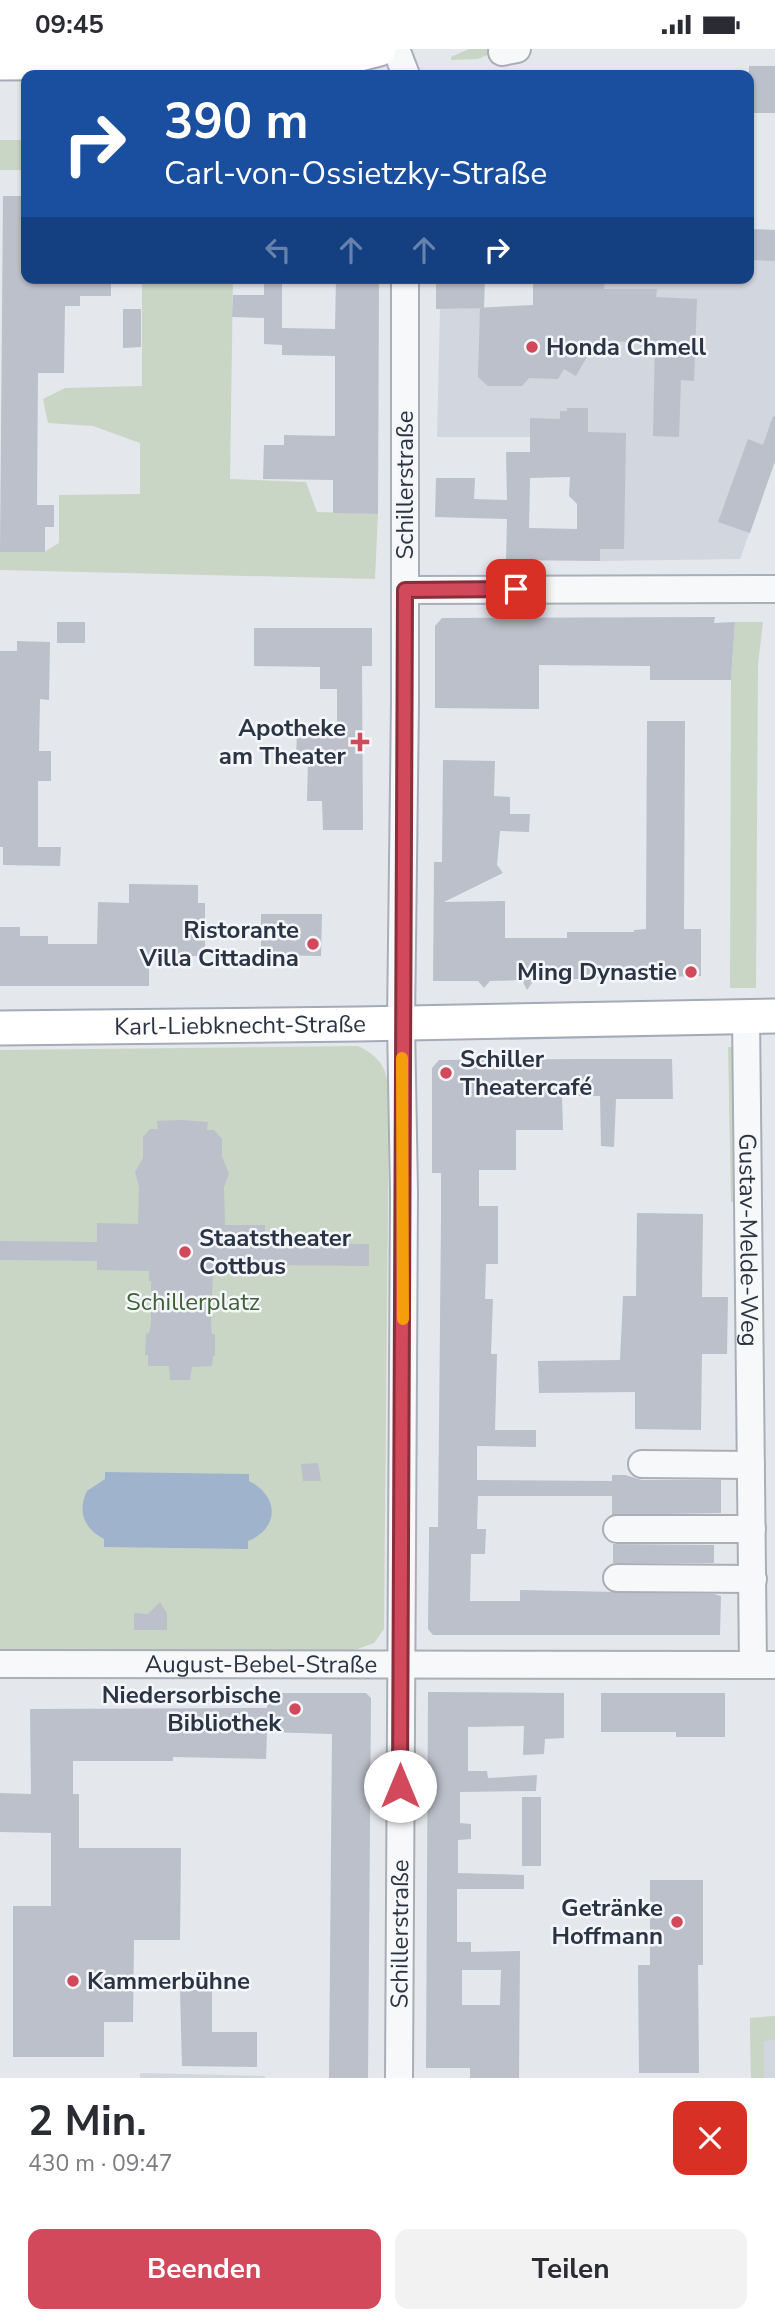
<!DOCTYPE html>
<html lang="de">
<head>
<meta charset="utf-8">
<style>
	body { margin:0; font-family:"Nunito Sans",sans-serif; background:#f2f2f3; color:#2b2b33; height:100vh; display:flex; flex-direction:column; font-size:26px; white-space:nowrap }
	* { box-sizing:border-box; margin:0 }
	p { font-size:23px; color:#7c7c81 }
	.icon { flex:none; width:38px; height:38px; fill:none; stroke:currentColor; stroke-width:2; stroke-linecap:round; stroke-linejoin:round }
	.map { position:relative; height:2029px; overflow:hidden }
	.panel { display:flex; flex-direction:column; background:#fff; flex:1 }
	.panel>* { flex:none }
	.top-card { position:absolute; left:21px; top:21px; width:733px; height:214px; border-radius:14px; box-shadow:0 2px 5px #0004; background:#1a4fa0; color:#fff; overflow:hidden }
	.pin { position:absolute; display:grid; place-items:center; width:60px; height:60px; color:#fff; margin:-30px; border-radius:14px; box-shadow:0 4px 10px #0006 }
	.me { position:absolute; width:77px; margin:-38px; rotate:0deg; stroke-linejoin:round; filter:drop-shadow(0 0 5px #0008) }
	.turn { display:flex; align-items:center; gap:24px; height:147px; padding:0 28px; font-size:32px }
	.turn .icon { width:91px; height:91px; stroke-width:2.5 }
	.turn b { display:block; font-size:49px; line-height:60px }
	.lanes { display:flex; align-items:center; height:66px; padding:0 28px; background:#0003; justify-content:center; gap:35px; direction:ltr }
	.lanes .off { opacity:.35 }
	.round { display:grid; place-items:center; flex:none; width:74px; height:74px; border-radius:14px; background:#f2f2f3 }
	.headline { display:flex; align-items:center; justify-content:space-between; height:119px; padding:0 28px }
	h1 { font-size:42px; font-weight:700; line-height:52px }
	.action { display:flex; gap:14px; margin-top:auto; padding:14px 28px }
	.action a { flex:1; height:80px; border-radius:14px; background:#d1495b; color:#fff; font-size:28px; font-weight:700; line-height:80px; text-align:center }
	.action a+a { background:#f2f2f3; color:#2b2b33 }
	.status { display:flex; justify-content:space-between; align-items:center; height:49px; padding:0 35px; background:#fff; direction:ltr }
	.status svg { height:19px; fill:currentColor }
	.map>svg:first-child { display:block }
	.built { fill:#d2d6de }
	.green { fill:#c9d6c5 }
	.water { fill:#9fb4cc }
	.building { fill:#bbc0ca; fill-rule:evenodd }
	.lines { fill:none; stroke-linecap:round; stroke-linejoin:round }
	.minor-casing { stroke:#a9aeb7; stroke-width:30 }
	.major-casing { stroke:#a3abb8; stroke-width:37 }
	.minor { stroke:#f7f8fa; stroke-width:26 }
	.major { stroke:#fff; stroke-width:33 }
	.route-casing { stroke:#882f3b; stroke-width:18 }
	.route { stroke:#d1495b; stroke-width:12 }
	.slow { stroke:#f59e0b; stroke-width:12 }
	.poi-dot { fill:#d1495b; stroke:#f4f6f9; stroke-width:2.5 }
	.labels { text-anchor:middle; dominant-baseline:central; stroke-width:5; stroke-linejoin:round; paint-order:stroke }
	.poi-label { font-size:24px; font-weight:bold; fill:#2b3445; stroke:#f4f6f9; text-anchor:end }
	.street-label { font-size:24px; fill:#2b3445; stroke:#f4f6f9 }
	.park-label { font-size:24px; fill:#3f6138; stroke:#f4f6f9 }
</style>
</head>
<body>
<div class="status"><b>09:45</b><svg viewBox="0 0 49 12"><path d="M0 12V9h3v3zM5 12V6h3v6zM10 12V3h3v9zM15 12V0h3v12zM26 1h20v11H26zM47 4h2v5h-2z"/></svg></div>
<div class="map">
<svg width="775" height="2029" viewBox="0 0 775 2029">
	<rect width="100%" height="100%" fill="#e4e7ec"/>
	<!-- built -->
	<path class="built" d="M749,180l26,1v231l-35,98 -140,2 1,-124h-164l3,-128 93,-4v-27h216z
		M775,1967v62h-24l-1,-60z
		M140,2024l125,3v2h-125z"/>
	<!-- green -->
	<path class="green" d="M469,0h32l-23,10 -27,1v-3z
		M0,91h26v30h-26z
		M142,229h91l-3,201 76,3 11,30 61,2 -3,65 -375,-9v-18h44l15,-9v-48l81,-1v-51l-47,-17 -45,-3 -5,-24 22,-11 77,-2z
		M735,573h28l-5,42 -2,324h-26l1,-308z
		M358,997c27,14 29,24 31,53l-5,530 -10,14 -19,7h-355v-600z
		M728,998h4l9,41 1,113 -11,1z
		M775,1967v24l-11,1v37h-13l-1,-60z"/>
	<!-- water -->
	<path class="water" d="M105,1423l144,2v7c30,15 31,47 -1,60v8l-144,-2v-8c-20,-10 -27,-28 -17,-48l18,-12z"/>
	<!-- building -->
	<path class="building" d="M749,17h26v47h-26z
		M3,147h23v82h85v18h-31v10h-15l-1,67h-26l-1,132h17v22h-9v25h-45z
		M749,180l26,1v31l-26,-1z
		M264,229h18v50l53,1 1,-51h43l-1,236 -45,-1v-33l-70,-1 1,-34h20v-10l51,1v-80l-53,-1v-10l-18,-1v-26l-32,-1 1,-22h31z
		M436,229h49l-1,30 -48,1z
		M533,229h72l-1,11h53l-1,8 41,2 -3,82 -13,-1 -2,57 -26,-1 2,-94 -59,-1 -20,35 -12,-7 -6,10 -29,-1 -7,8h-34l-10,-9 2,-69 53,-3z
		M123,260h18v38l-18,1z
		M567,359h21v24l38,1 -2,116h-24v12l-94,-1 1,-41 -72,-2 1,-39h39l-1,21 33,1 -1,-48h24v-34l30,1v-8h7zM570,428l-1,19 8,8v25l-48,-1 1,-50z
		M773,367l2,1v44l-25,72 -32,-11 30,-83 15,6z
		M715,568l-1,6 21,-1 -4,58h-81v-14l-111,-1v44l-104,-1v-82l7,-8z
		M57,573h28v21h-28z
		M254,579h118v38h-10l1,164h-40l-1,-29h-15l1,-43h-12l1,-26h40v-43h-17v-22l-66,-1z
		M17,592l33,1 -1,58 -9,-1 -1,52h12v30h-13v66h23l-1,19 -57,-1v-18h-3v-196h17z
		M647,672h38l-1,208h17v47l-167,4 -7,10 -5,-10 -32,1 -6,7 -6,-7h-45l1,-119h8l1,-102 52,1 -1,35 16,1v17h20l-1,18 -29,-1 -3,34 6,8 -59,29 61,-1v37h62v-6h67v-2l12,-1z
		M129,835l69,1v18h7v53h-56v30h-149v-59h20v9h28v8h49l1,-42 31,1z
		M261,865h61l-1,42 -60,-1z
		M581,1010h91l1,40h-57l-2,48 -13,-1 -1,-50h-38l1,34h-47v40h-37v36h19v58h-12l-1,35h8l-2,55h6l-2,76h41v17l-59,-1v34l135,1v-6h13l17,5h79v33l-109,2v-19h-134l-1,33h9l-1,25h-14l-1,47h50v-11l194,4 7,2 -1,39h-287l-5,-6 1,-88v-14h9l3,-307v-47h-9v-105l7,-8z
		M182,1071l26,2 -1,8h7l8,9v17l7,18 -5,13 1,38h40v18l104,1v22l-104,-1v7l-52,-1 -2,53 1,10h3v22h-2l-1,10 -20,1 -2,13h-20l-1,-14h-21v-11h-3l1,-22 3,1 2,-11v-42h-2v-10l-52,-1v-9l-97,-1v-19l97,1v-19l41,1 1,-37 -4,-15 8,-14v-21l7,-8h8l-1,-8z
		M637,1164l66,1 -1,83h26l-1,57h-25l-1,76 -66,-1v-37l-96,1 -1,-32 82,-1 3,-64h13z
		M318,1414l3,18h-18l-2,-17z
		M613,1495l101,1v18h-101z
		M160,1553l7,11v17h-33v-17l14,1z
		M428,1643l136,1v45l-19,1 -1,15 -21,1 1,-29 -56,1v44h19l1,7 49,-3 -1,16 -76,1v31l11,1v15l-13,1v33l66,2v14h-67v53h14v10l49,-1 -1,127h-49v-10h-44zM462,1921h39l-1,35h-38z
		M267,1644h99l5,5 -3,380h-39l3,-344 -65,-2 -1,27 -93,-2v4h-100v33h6v54h102l-1,92h-46l-1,82h-29v35h-91v-151h38v-73l-51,-1v-39l31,1 -1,-85 237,-1z
		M601,1644h124v44h-49v-5h-75z
		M522,1748h19v69h-19z
		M650,1831h53v85h-5l1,108h-60l-1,-108h12z
		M180,1941h32v42h45v35l-75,-1z"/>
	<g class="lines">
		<!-- minor casing -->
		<g class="minor-casing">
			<g id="minor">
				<path d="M396,0l10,26"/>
				<path d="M502,3l15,-3"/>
				<path d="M405,541l370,-1"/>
				<path id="s1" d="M746,967l7,649"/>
				<path d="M642,1415l109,1"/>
				<path d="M617,1480h135"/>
				<path d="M617,1529l136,1"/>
				<path id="s2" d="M0,1615l775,1"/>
				<path id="s3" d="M399,2029l5,-886 -3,-169 4,-321v-424"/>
			</g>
		</g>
		<!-- major casing -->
		<g class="major-casing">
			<g id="major">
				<path d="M0,14l291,-2 57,-4 31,-8"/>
				<path id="s4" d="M0,979l358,-4 417,-8"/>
			</g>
		</g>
		<!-- minor -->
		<use href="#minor" class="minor"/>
		<!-- major -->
		<use href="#major" class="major"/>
	</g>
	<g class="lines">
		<!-- route casing -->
		<g class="route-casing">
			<path id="route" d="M400,1737c3,-399 2,-798 5,-1196l111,-1"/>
		</g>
		<!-- route -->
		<use href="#route" class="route"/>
		<!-- slow -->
		<path class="slow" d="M402,1009l1,261"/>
	</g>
	<!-- markers -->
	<g class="poi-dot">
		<circle cx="532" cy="298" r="7"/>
		<path d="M356.5 682.5h7v7h7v7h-7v7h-7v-7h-7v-7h7z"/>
		<circle cx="313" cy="895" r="7"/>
		<circle cx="691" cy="923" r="7"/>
		<circle cx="446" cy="1024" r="7"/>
		<circle cx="185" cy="1203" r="7"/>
		<circle cx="295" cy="1660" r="7"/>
		<circle cx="677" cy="1873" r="7"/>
		<circle cx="73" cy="1932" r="7"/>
	</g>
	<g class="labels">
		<!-- poi labels -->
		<g class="poi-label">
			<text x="546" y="298" text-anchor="start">Honda Chmell</text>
			<text x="346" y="679">Apotheke<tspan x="346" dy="28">am Theater</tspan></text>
			<text x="299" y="881">Ristorante<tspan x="299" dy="28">Villa Cittadina</tspan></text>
			<text x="677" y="923">Ming Dynastie</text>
			<text x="460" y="1010" text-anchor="start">Schiller<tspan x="460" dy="28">Theatercafé</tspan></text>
			<text x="199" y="1189" text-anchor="start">Staatstheater<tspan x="199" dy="28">Cottbus</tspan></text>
			<text x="281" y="1646">Niedersorbische<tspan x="281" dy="28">Bibliothek</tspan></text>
			<text x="663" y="1859">Getränke<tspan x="663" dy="28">Hoffmann</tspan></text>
			<text x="87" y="1932" text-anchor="start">Kammerbühne</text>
		</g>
		<!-- street labels -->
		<g class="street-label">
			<text transform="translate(405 436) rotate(-90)">Schillerstraße</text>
			<text stroke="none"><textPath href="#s4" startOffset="240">Karl-Liebknecht-Straße</textPath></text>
			<text stroke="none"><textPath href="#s1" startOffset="224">Gustav-Melde-Weg</textPath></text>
			<text stroke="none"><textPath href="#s2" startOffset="261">August-Bebel-Straße</textPath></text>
			<text stroke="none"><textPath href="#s3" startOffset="144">Schillerstraße</textPath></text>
		</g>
		<!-- park labels -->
		<g class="park-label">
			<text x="193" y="1253">Schillerplatz</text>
		</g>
	</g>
</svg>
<div class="pin" style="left:516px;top:540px;background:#d93025"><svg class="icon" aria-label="arrive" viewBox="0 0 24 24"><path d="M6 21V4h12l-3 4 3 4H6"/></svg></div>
<svg class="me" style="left:400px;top:1737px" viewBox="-20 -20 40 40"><circle r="19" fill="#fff"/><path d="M0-13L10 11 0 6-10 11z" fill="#d1495b"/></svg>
<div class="top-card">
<div class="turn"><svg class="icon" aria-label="right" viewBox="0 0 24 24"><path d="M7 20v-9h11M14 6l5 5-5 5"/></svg><div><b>390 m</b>Carl-von-Ossietzky-Straße</div></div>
<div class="lanes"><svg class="icon off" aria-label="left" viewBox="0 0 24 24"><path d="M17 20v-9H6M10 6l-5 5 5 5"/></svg><svg class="icon off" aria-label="ahead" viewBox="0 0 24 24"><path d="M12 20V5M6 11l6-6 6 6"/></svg><svg class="icon off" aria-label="ahead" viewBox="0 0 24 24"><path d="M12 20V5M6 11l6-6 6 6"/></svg><svg class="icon" aria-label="right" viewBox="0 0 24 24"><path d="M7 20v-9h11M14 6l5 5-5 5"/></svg></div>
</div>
</div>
<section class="panel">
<div class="headline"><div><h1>2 Min.</h1><p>430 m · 09:47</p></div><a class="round" style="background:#d93025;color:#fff"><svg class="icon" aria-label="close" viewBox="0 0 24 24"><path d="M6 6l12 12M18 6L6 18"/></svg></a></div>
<div class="action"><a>Beenden</a><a>Teilen</a></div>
</section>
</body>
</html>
